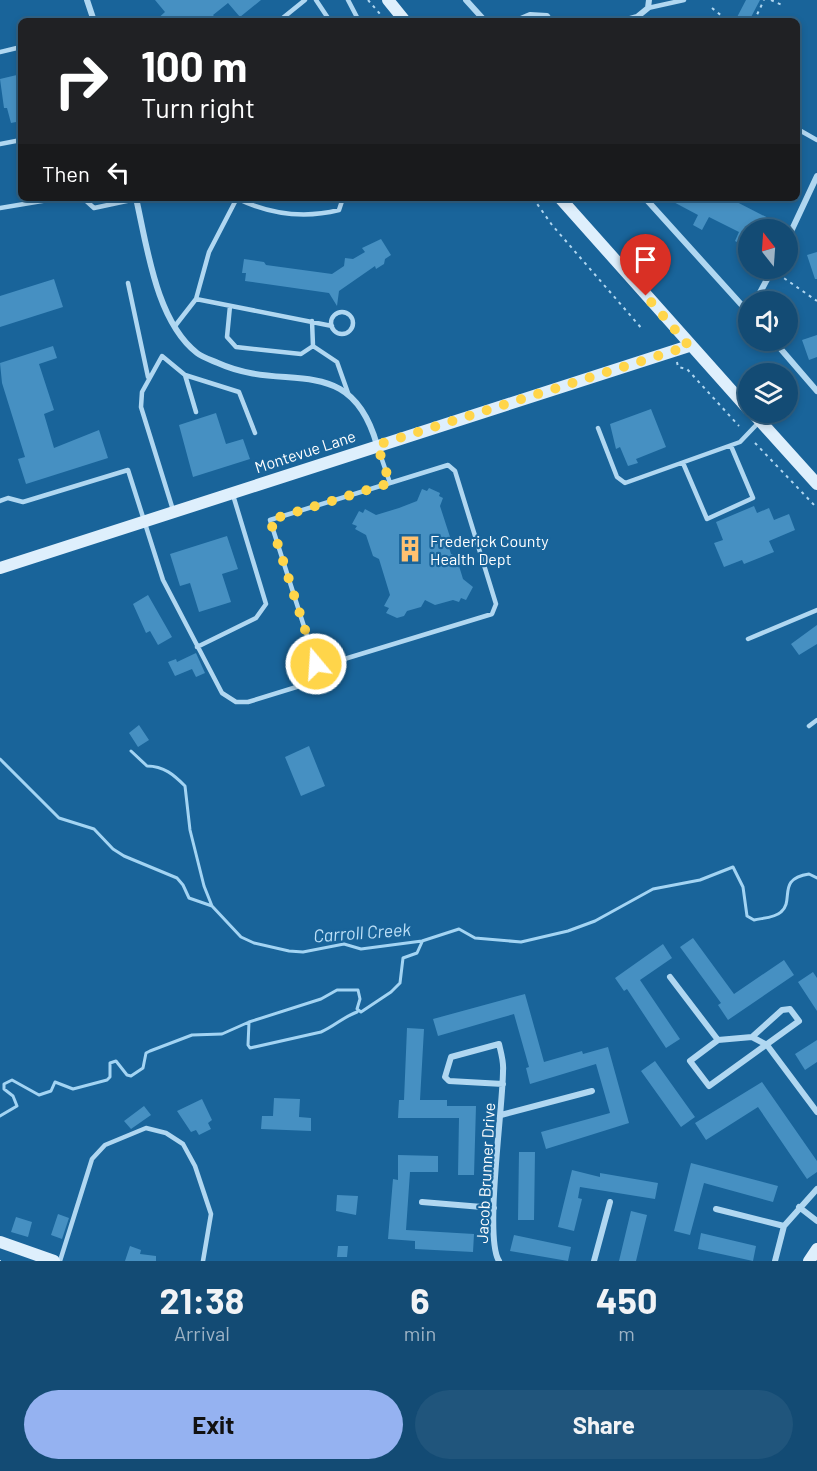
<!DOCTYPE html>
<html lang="en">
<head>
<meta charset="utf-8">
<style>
	body { margin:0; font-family:Barlow,sans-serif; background:#20557c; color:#f1f3f6; height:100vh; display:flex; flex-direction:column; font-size:22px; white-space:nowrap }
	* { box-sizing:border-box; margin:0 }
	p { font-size:20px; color:#9db3c5 }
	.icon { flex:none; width:33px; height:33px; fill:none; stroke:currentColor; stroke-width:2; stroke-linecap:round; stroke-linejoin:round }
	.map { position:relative; height:1261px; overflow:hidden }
	.sheet { display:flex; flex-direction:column; background:#134b74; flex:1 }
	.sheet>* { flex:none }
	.banner { position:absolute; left:18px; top:18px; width:782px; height:183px; border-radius:9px; box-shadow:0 3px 9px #0003,0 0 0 2px #326386; background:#202124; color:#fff; overflow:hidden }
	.needle { width:39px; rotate:343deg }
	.buttons { position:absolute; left:738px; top:219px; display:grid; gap:12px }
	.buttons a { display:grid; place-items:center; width:60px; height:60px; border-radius:50%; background:#134b74; box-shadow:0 3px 9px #0003,0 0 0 2px #326386; font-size:30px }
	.pin { position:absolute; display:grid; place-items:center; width:51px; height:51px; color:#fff; margin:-62px -26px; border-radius:50% 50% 50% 0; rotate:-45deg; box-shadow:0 0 6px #0007 }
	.pin .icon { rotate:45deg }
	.me { position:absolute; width:66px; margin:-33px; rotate:342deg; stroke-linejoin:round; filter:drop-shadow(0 0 4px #0008) }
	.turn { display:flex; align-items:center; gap:21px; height:126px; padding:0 24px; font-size:27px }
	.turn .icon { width:78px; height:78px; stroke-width:2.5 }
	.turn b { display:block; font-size:42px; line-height:51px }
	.then { display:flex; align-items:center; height:57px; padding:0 24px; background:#0003; gap:12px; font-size:22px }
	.eta { display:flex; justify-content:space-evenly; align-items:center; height:102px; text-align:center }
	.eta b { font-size:36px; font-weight:700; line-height:42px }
	.button { display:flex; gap:12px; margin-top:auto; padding:12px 24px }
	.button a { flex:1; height:69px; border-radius:36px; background:#95b2f1; color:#111; font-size:24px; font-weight:700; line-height:69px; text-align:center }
	.button a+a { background:#20557c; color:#f1f3f6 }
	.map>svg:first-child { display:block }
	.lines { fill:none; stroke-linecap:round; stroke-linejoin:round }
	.stream { stroke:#a3d4f3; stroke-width:3 }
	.building { fill:#4690c2 }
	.path { stroke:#b0d7f1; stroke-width:2; stroke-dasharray:3 4.5; stroke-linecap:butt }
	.lane { stroke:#b0d7f1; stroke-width:4.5 }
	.street { stroke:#b0d7f1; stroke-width:6 }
	.secondary { stroke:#deeffc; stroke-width:12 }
	.route { stroke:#ffd54a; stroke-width:10; stroke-dasharray:0 18 }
	.labels { text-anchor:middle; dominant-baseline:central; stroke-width:4.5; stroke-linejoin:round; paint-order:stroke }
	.street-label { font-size:16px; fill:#fff; stroke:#19649a }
	.poi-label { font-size:16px; fill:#fff; stroke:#19649a; text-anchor:start }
	.water-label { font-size:18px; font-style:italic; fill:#bce0f8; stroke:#19649a }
</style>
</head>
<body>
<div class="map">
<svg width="817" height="1261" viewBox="0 0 817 1261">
	<rect width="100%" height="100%" fill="#19649a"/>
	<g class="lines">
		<!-- stream -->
		<path class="stream" d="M131,751l16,15c17,0 27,9 38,20l5,44 14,56 8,20
			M0,759l59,59 35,11 19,20 11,7 53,22 6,7 6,13 23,8 29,31 13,6 35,8 14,1 41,-8 17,5 61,-8 37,-12 16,9 46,4 47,-11 27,-10 58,-32 47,-9 33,-13 10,20 4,29 7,4c8,-2 21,-2 27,-8 14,-12 -5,-33 28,-38l8,4
			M249,1022l-1,23 2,3 71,-16c14,-6 22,-15 36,-20
			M0,1116l17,-10 -4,-10 -9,-7v-5l8,-4 27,15 12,-4 4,-9 18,7 34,-9 3,-3v-14l6,-2 11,14 4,1 12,-8 3,-15 4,-2 42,-16 30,-1 27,-12 72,-23 16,-9h21l2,9 -3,10 4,3 30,-20 9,-9 3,-25 14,-5 5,-11"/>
	</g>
	<!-- building -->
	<path class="building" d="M155,0h106l-21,17 -12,-14 -15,12 5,6h-63l10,-9z
		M746,0h14l-11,21h-14z
		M21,74v47l-10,2 -4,-15h-3l-4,-29z
		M666,198h63l45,23 -5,9h-21v18l-13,-7 4,-9 -30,-15 -7,13 -9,-5 5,-10z
		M381,239l10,16 -6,4 -1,5 -8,5 -1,-3 -36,25 -2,15 -8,-13 -84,-12 1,-8h-4l2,-14 20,3 2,3 66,9 12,-8 1,-8 8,1 12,-7 -3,-4z
		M817,252v27h-2l-8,-24z
		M54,279l9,28 -63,20v-31z
		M817,335v22l-8,3 -7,-20z
		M53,346l4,12 -18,6 15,46 -10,4 10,34 45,-18 9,28 -82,26 -8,-25 7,-2 -23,-74 -2,-20z
		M651,409l15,38 -30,12 2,4 -10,3 -8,-19 -4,2 -6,-25z
		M216,413l10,31 17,-5 7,20 -57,18 -14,-52z
		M429,488l11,5 -1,3 4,2 -3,8 11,34 -3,4 3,10 5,2 7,23 10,8 -7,13 -5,-2 -2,4 -6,-2 -18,5 -10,-5 -4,7 -14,4 -3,5 -7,2 -11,-5 3,-5 -5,-2 6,-11 -11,-36 -6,-3 -7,-21 -11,-6 2,-3 -5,-2 7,-13 4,2 2,-4 11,6 23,-7 18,-7 5,-12 5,2z
		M754,506l3,7 12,-5 5,12 15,-6 6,16 -26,11 5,11 -30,12 -2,-4 -18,7 -10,-24 9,-3 -7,-18z
		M227,536l11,33 -16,5 9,28 -32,10 -9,-29 -10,3 -10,-32z
		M148,595l24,42 -14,8 -8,-14 -4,2 -13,-29z
		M817,625v19l-18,11 -8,-11z
		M196,653l9,20 -9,4 -4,-8 -17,7 -7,-14 8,-3 1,3z
		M139,725l10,15 -11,7 -9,-14z
		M309,746l16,40 -24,10 -16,-39z
		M693,938l41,56 50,-34 10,15 -66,45 -10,-15 3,-2 -41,-56z
		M663,944l9,14 -32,22 40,59 -14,9 -39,-59 -3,2 -9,-13z
		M813,972l4,6v33l-19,-29z
		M525,994l19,68 38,-11 1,3 25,-7 21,76 -83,26 -5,-17 69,-19 -14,-49 -66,20 -4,-16 3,-1 -15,-53 -76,22 -5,-17z
		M407,1028l17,1 -4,71h27v6h29l-2,69h-16l1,-57h-61l1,-18h5z
		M817,1040v22l-12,8 -10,-16z
		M655,1061l40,56 -14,10 -40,-56z
		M762,1082l55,79v11l-10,7 -49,-72 -52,33 -11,-17z
		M274,1098l26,1 -1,18 12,1v13l-50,-2 1,-13h11z
		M202,1099l10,21 -4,3 3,6 -12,6 -3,-5 -5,2 -14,-21z
		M144,1106l7,9 -20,14 -7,-8z
		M519,1152h16l-1,68h-16z
		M398,1155l40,1v16h-28l-4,58 68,4 -1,18 -58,-3v-8l-27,-2 5,-60 5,1z
		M691,1163l87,23 -5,16 -69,-19 -14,52 -16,-4z
		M572,1170l28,7v-4l58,10 -3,16 -75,-12 -2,11 4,1 -8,32 -16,-4z
		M337,1195l21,1 -2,19 -20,-4z
		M631,1211l16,4 -11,46h-17z
		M58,1214l11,4 -7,21 -11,-4z
		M16,1217l16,5 -4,15 -17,-5z
		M701,1233l55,13 -3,15 -55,-12z
		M514,1235l57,12 -3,14 -58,-10z
		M130,1246l11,4 -1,4 16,2v5h-31z
		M338,1246h10l-1,11h-10z"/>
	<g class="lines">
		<!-- path -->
		<path class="path" d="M368,0l18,21
			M771,0l11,5
			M712,8l16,13
			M754,21l10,-21
			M533,198l19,27 91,105
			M778,274l39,27
			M677,362l1,5 9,2 52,57
			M755,443l62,65
			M0,1261h1"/>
		<!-- lane -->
		<path class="lane" d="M316,0l14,21
			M348,0l11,21
			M648,8l36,-8
			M279,21l26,-21
			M0,52l21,-5
			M801,131l16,9
			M0,144l21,-4
			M83,198l11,10 42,-9
			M236,198c33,16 67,21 103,12l4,-12
			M0,208l60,-10
			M128,283l20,94
			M196,299l136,27
			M230,306l-3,31 9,10 65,7 12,-8 -1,-25
			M331 323a11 11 0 1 1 22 0a11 11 0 1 1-22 0Z
			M175,326l21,-27 13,-47 28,-54
			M313,346l24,16 11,31
			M185,375l11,37
			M598,428l19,49 8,6 115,-41 20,-21
			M683,463l24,56 46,-21 -22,-52
			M0,501l8,-3 15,4 105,-32 35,110 59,113 14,9h12l68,-21 12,-17 164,-50 4,-10 -41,-133 -7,-6 -58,18 -12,-35
			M173,510l-32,-103 1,-15 20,-36 23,19 54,17 16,41
			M748,639l69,-29
			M197,647l59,-29 10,-14 -33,-109
			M328,664h-12l-46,-144 120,-37
			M809,726l8,-6
			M60,1261l32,-102 13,-14 41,-17 20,5 17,11 12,22 16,48 -8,47"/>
		<!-- street -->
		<path class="street" d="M87,0l7,21
			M466,0l19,21
			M516,21l14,-6 17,1 3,5
			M623,21l14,-4 11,-9 1,-8
			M136,198c11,48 20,123 61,155 5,4 14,7 21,10 68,31 132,-13 159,82
			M645,198l103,114
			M788,238l29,-62
			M755,302l18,-34
			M773,340l44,51
			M670,977l48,63
			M790,1009l9,12 -90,65 -19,-25 28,-21 34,-3 30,-27z
			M752,1037l15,8 50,67
			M501,1115l91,-24
			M422,1202l72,6
			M799,1207l18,14
			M716,1209l68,17
			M499,1261c-15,-23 4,-153 4,-190 1,-9 -2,-18 -4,-27l-48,13 -6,20 4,4 54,3
			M594,1261l16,-59
			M775,1261l9,-35 33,-37"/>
		<!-- secondary -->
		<path class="secondary" d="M388,0l17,21
			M560,198l188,211
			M752,412l65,72
			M0,568l689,-222
			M0,1242l54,19
			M809,1261l8,-12"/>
	</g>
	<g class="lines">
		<!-- route -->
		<path class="route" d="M316,664l-46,-144 120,-37 -13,-38 312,-99 -43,-50"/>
	</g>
	<!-- icons -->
	<defs>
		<g id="building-bare" transform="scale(2.07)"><path d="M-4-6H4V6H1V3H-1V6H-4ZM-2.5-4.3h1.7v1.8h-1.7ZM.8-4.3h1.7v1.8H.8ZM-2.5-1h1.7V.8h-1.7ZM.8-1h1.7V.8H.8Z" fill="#ffc170" stroke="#19649a" stroke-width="2.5" paint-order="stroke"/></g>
	</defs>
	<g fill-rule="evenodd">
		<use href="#building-bare" x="410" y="549"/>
	</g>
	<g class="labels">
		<!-- street labels -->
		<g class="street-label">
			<text transform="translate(305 451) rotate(-18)">Montevue Lane</text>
			<text transform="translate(485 1173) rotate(-87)">Jacob Brunner Drive</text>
		</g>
		<!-- poi labels -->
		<g class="poi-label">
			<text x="430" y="540">Frederick County<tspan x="430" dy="18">Health Dept</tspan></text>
		</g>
		<!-- water labels -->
		<g class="water-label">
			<text transform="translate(362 932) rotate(-4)">Carroll Creek</text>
		</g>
	</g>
</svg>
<div class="buttons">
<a><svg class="needle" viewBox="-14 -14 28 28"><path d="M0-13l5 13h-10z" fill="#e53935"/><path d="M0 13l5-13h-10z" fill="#9db3c5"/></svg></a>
<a><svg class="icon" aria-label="sound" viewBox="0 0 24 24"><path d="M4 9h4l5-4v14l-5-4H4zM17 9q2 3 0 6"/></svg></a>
<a><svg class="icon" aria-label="layers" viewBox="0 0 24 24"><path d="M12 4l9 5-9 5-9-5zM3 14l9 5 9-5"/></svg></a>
</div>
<div class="pin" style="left:646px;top:296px;background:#d93025"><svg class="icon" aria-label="arrive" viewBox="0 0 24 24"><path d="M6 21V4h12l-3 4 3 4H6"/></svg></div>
<svg class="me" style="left:316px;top:664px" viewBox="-20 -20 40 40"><circle r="17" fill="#ffd54a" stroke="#fff" stroke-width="3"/><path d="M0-11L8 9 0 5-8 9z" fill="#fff"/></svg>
<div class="banner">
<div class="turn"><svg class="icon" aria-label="right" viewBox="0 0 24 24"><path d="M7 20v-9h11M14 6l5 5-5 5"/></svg><div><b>100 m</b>Turn right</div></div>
<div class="then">Then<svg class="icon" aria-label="left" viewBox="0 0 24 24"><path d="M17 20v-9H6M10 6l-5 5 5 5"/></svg></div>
</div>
</div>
<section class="sheet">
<div class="eta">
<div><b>21:38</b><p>Arrival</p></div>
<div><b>6</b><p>min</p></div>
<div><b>450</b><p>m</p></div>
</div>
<div class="button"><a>Exit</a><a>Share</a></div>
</section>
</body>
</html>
